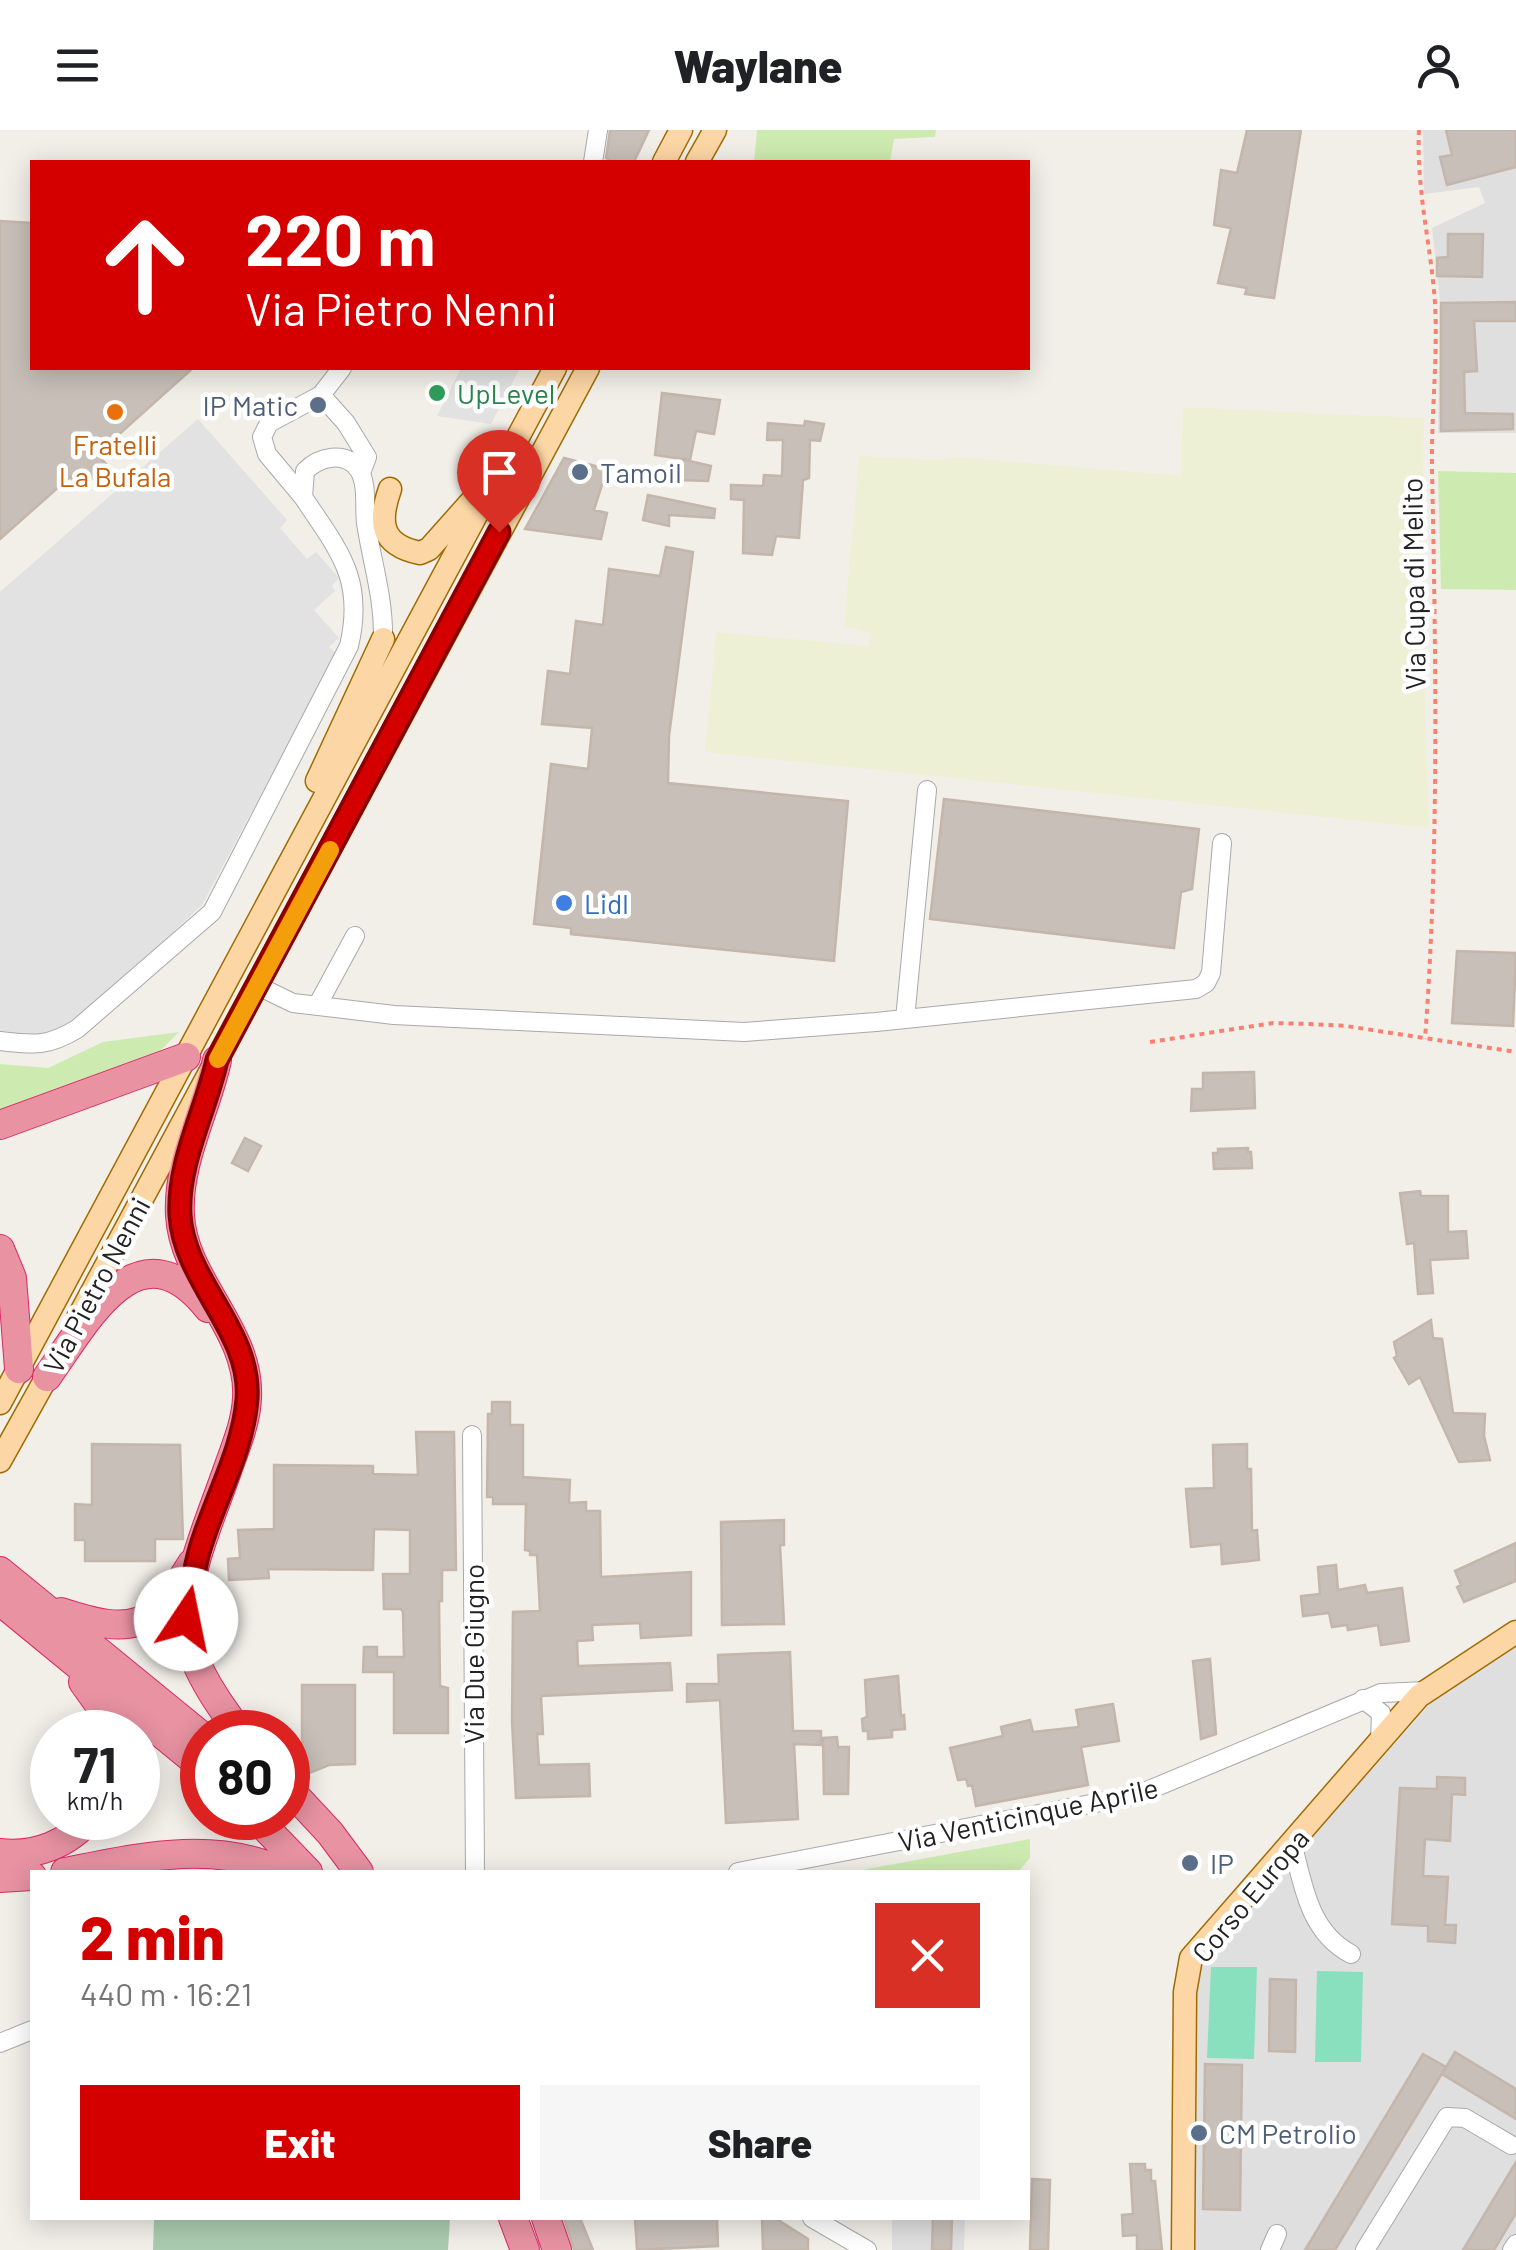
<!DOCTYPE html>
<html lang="en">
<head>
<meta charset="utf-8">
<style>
	body { margin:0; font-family:Barlow,sans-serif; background:#f6f6f6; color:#202124; height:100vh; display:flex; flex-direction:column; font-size:38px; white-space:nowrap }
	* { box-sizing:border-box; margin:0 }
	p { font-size:32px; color:#757577 }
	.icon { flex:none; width:55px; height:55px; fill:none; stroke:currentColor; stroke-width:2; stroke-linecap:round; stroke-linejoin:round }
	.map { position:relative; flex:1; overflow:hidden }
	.panel { position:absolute; left:30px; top:1740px; width:1000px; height:350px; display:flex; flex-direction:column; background:#fff; border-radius:0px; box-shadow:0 5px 25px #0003 }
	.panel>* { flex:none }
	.top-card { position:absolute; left:30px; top:30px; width:1000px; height:210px; border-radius:0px; box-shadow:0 5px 25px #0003; background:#d40000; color:#fff; overflow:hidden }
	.speed { position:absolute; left:30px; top:1580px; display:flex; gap:20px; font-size:50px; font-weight:700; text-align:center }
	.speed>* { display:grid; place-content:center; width:130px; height:130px; border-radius:50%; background:#fff; box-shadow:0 5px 25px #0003; line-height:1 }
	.speed small { font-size:25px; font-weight:400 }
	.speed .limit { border:15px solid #d22; background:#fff; color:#111 }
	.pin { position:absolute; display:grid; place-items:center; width:85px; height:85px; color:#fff; margin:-102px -42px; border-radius:50% 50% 50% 0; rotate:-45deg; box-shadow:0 0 10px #0007 }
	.pin .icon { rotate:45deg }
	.me { position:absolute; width:110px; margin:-55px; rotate:11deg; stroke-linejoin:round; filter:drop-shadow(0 0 8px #0008) }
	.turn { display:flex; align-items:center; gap:35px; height:210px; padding:0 50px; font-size:45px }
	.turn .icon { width:130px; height:130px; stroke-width:2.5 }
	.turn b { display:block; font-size:70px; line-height:85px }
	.round { display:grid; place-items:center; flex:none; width:105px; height:105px; border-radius:0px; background:#f6f6f6 }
	.summary { display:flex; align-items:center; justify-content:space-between; height:170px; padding:0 50px }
	h1 { font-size:60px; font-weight:800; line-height:75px; color:#d40000 }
	.primary-button { display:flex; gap:20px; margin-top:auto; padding:20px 50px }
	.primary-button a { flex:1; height:115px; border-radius:0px; background:#d40000; color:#fff; font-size:40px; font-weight:800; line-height:115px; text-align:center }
	.primary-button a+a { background:#f6f6f6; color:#202124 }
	header { display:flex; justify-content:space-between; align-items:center; height:130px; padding:0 50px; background:#fff; font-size:45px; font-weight:800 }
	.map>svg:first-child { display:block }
	.residential { fill:#e0dfdf }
	.farmland { fill:#eef0d5 }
	.grass { fill:#cdebb0 }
	.cemetery { fill:#aacbaf }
	.pitch { fill:#88e0be }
	.parking { fill:#e2e2e2 }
	.building { fill:#c7bfb8; stroke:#c4b6ab; stroke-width:2.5 }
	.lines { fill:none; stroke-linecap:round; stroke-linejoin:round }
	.minor-casing { stroke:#a9a9a9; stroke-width:20 }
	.major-casing { stroke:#a06b00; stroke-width:25 }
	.highway-casing { stroke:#dc2a67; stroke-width:30 }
	.path { stroke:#fa8072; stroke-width:4; stroke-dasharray:5 5; stroke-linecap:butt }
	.minor { stroke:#fff; stroke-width:18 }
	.major { stroke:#fcd6a4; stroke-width:22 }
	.highway { stroke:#e892a2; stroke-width:28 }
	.route-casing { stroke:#8a0000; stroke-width:25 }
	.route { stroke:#d40000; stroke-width:18 }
	.slow { stroke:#f59e0b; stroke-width:18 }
	.leisure-dot { fill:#2e9e5b; stroke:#fff; stroke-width:4 }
	.service-dot { fill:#5c6f8a; stroke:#fff; stroke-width:4 }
	.food-dot { fill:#e8710a; stroke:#fff; stroke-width:4 }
	.shop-dot { fill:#3f7fe0; stroke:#fff; stroke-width:4 }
	.labels { text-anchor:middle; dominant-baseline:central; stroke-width:9; stroke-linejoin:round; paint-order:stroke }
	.leisure-label { font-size:28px; fill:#27864d; stroke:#fff; text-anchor:start }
	.service-label { font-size:28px; fill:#4e5e75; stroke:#fff; text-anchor:start }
	.food-label { font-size:28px; fill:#c56008; stroke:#fff }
	.street-label { font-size:28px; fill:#222; stroke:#fff }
	.shop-label { font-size:28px; fill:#366cbe; stroke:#fff; text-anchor:start }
</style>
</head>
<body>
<header><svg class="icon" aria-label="menu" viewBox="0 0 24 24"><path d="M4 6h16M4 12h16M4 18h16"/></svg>Waylane<svg class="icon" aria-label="person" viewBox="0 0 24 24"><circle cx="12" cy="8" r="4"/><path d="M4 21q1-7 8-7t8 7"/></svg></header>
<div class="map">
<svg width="1516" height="2120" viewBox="0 0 1516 2120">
	<rect width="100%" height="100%" fill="#f2efe9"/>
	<!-- residential -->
	<path class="residential" d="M1423,0h93v303h-78l2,-133 -8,-72 53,-25 -6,-16 -55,7z
		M1516,1514v606h-321l-1,-259 9,-30 233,-264z
		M892,2088h73l-1,32h-72z"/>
	<!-- farmland -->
	<path class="farmland" d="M1183,277l241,11 -3,154 8,256 -724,-76 11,-120 153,14 1,-13 -26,-7 15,-170 76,4 24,-3 222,19z"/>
	<!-- grass -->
	<path class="grass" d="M757,0h179l-1,7 -41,2 -4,23h-136z
		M1438,341l78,2v117l-75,-1z
		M179,902l-21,21 -158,63v-52l48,4 55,-26z
		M1030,1709v19l-12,14h-167z"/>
	<!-- cemetery -->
	<path class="cemetery" d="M154,2088h296l-2,32h-295z"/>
	<!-- pitch -->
	<path class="pitch" d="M1211,1837h46l-3,92 -47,-1z
		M1317,1841l46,1 -2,90h-46z"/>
	<!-- parking -->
	<path class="parking" d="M461,238h59l-29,56 -54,-8z
		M198,289l89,101 -7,8 27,31 9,-7 23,26 -7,8 3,5 -21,19 25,28 -10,9 7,6 -134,252 -107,100 -29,19 -26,12 -40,-5v-439z"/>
	<!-- building -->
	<path class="building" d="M610,0h39l-15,32h-20l-8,-4z
		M1247,0h54l-27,168 -29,-4 2,-6 -29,-5 13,-55 -17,-3 7,-55 16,3z
		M1446,0h70v37l-69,18 -7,-28 12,-2z
		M0,91l32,2v145h161l-96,86 10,11 -27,24 -10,-12 -70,62z
		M1448,104h35l-1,43 -45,-1v-18l11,-1z
		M1516,172v19h-42l3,50 -13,1 1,41 48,1v15l-72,2v-128z
		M662,263l58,7 -6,34 -18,-3 -6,29 -35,-5z
		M805,291l19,3 -4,17 -10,-1 -1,38 -6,2 -4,58 -23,-2 -4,19 -29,-2 1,-53 -13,-1v-14l32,1 1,-11 18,1 1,-36h-16l1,-17 36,3z
		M564,328l43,11 -13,41 13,3 -6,26 -76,-10z
		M681,329l30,7 -3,15 -30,-1z
		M648,365l67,14 -1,9 -45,-3v11l-26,-6z
		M666,417l27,5 -24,184 -1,47 180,18 -14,160 -263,-27v-6l-37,-4 17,-160 37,5 4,-41 -50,-4 6,-53 22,3 6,-53 27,4 6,-56 51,7z
		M944,669l255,30 -7,60 -11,3 -7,56 -244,-29z
		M1457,821l59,2 -3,73 -61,-3z
		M1254,942l1,36 -64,3 1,-22h11v-16z
		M245,1008l16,8 -13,25 -16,-8z
		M1248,1018v4h3l1,16 -38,1 -1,-16h5v-4z
		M1420,1061l1,5h27v36l18,-1 2,27 -38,2 3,33 -15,1 -4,-51 -7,1 -7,-51z
		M1431,1190l2,18 9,1 11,74 32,1 -1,22 6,24 -31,2 -39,-85 -11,7 -15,-26 3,-2 -3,-14z
		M492,1272h18v23h13v52l47,3 -1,23 17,-1v9h14l1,66 90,-5v63l-50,3 -1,-15 -48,2 1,15 -16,1 1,25 92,-3 2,27 -131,6 2,38h-6l2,31 50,-1 1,32 -74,2 -4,-77 1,-109 27,-1 -3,-56h-7v-4l-5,-1 1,-46h-33v-7h-6l1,-83h4z
		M416,1302h38l2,138h-14v31h-3l1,85 8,2v45h-54v-61h-31l1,-25h13v10h27l-1,-45 -2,-3h-17l-1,-35h27v-44l-36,-1 -1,41 -105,-1 1,9 -40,2 -1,-21 12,-1 -2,-28 36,-1v-64l99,1v8l45,1z
		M92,1314l88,1 3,94h-28v22h-70v-21h-10v-36l17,1z
		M1247,1314v25h4l1,62 5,-1 2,30 -37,4 -1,-20 -30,3 -5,-58 28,-1 -1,-43z
		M784,1390v25h-4l4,79 -62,1 -1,-103z
		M1516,1413v38l-52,21 -7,-15 4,-2 -6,-14z
		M1336,1435l2,25 27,-5 2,8 35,-5 7,53 -28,4 -3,-20 -30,5 -1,-5 -15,2 -3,-14 -26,3 -2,-20 19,-2 -2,-27z
		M790,1522l3,79h28v14l-27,-1 4,75 -72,4 -6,-123 -33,2v-18h32l-1,-29z
		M1210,1529l6,75 -15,5 -8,-78z
		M898,1546l3,40 3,-1 1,14 -13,1v7l-24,2v-8h-5l-1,-12 5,-2 -2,-37z
		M302,1555h53v79l-26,1 -27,11z
		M1113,1574l6,37 -38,6 7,38 -112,21 -4,-21 -4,1 -2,-7 -8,1 -8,-32 53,-12 -2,-9 29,-7 3,12 46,-5 -3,-17z
		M837,1607l1,10h11l-1,47h-24l-1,-56z
		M1437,1647l28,1v17l-13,-1 -2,47 -25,-2 -2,37 25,1 -3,48h11l-1,18 -27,-2v-15l-36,-2 8,-136 37,1z
		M1270,1849l26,1 -1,72 -26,-1z
		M1455,1922l61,37v30l-74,-45z
		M1423,1924l23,13 -111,183h-30z
		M1205,1934l37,1 -2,145 -37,-1z
		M1516,2032v51l-22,37h-31z
		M1130,2034h15v6h6v11h4l7,69h-25v-15l-14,1 -1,-21 11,-1z
		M1032,2049l18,1 -2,70h-18z
		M564,2088h16l13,32h-19z
		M635,2088h82l1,28 -81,4z
		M762,2088h13l33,21v11h-45z
		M933,2088h19l-1,32h-19z"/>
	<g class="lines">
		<!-- minor casing -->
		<g class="minor-casing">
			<path id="minor" d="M593,32l5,-32
				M342,238l-21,27 25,28 21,34 -6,16
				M303,367l-36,-43 -5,-17 7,-14 52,-28
				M258,856l35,17 101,12 350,17 132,-10 320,-33 10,-6 5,-10 11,-130
				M317,876l38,-70
				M905,889l22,-229
				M0,911c34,4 47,6 77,-12l135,-117 137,-266c16,-68 -11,-96 -46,-149l2,-26c14,-14 40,-21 54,-1 9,15 5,37 7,53 6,40 18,75 17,116
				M472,1305l3,437
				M1363,1569l18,14 -1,28
				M1292,1712c11,43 17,90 59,112
				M738,1742l399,-77 244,-102 45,-2
				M0,1913l32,-13
				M812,2088l55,32
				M1270,2120l7,-16
				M1365,2120l82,-133 18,1 46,27
				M1512,2120l4,-6"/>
		</g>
		<!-- major casing -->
		<g class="major-casing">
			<path id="major" d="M664,32l17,-32
				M697,32l18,-32
				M390,359c-12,34 -9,56 30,64l9,-4 49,-55
				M317,651l66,-142
				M78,1188l510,-950
				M0,1273l555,-1035
				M0,1331l54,-97
				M1183,2120l2,-258 6,-34 228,-262 97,-64"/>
		</g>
		<!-- highway casing -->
		<g class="highway-casing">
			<path id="highway" d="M217,930c-11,51 -40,102 -37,155 3,66 71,115 67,183 -1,25 -12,50 -20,73 -16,46 -39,97 -41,146 -1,40 31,86 54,115
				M0,995l186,-68
				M0,1119l12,29 7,91
				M47,1247c40,-56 91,-156 161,-69
				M0,1441l202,165
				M0,1471l202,166
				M61,1482c73,24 91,17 131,-49
				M83,1552l20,28 9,22
				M288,1658l42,45 29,39
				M256,1688l52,54
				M0,1723c35,4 68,-9 90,-35
				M65,1742c72,-14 148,-33 219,0
				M0,1748l32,-2
				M513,2088l12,32
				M546,2088l11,32"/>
		</g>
		<!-- path -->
		<path class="path" d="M1419,0c-3,59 12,115 16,173 3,56 -4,112 -3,167 4,190 7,380 -7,569
			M1150,912l123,-19 37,1 36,2 170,26"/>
		<!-- minor -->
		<use href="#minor" class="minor"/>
		<!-- major -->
		<use href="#major" class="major"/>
		<!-- highway -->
		<use href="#highway" class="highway"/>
	</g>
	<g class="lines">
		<!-- route casing -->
		<g class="route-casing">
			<path id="route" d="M186,1489c4,-22 7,-45 13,-67 14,-50 44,-100 48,-153 5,-68 -63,-117 -67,-184 -3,-52 26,-105 37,-155l282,-528"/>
		</g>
		<!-- route -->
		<use href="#route" class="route"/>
		<!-- slow -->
		<path class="slow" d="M218,929l112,-209"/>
	</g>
	<!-- markers -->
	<circle class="leisure-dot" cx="437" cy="263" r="10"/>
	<g class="service-dot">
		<circle cx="318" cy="275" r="10"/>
		<circle cx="580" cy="342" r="10"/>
		<circle cx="1190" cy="1733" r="10"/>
		<circle cx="1199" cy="2003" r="10"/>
	</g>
	<circle class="food-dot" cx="115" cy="282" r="10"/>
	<circle class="shop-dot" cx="564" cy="773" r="10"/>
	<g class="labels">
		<!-- leisure labels -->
		<g class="leisure-label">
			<text x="457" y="263">UpLevel</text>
		</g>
		<!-- service labels -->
		<g class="service-label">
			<text x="298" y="275" text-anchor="end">IP Matic</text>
			<text x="600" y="342">Tamoil</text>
			<text x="1210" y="1733">IP</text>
			<text x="1219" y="2003">CM Petrolio</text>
		</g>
		<!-- food labels -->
		<g class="food-label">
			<text x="115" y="314">Fratelli<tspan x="115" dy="32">La Bufala</tspan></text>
		</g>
		<!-- street labels -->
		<g class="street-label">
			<text transform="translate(1413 454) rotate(-91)">Via Cupa di Melito</text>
			<text transform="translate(96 1155) rotate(-62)">Via Pietro Nenni</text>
			<text transform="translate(473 1524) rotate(-90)">Via Due Giugno</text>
			<text transform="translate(1028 1684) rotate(-12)">Via Venticinque Aprile</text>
			<text transform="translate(1250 1765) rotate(-50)">Corso Europa</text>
		</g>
		<!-- shop labels -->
		<g class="shop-label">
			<text x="584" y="773">Lidl</text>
		</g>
	</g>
</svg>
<div class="speed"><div>71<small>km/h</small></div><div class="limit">80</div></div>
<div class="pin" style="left:499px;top:402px;background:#d93025"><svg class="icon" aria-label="arrive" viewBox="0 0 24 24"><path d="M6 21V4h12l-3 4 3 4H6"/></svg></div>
<svg class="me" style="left:186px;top:1489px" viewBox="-20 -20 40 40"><circle r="19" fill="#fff"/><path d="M0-13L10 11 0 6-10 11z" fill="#d40000"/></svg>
<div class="top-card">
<div class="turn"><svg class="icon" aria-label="ahead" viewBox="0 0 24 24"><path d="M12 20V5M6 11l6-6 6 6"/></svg><div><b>220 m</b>Via Pietro Nenni</div></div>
</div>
<section class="panel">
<div class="summary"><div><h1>2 min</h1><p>440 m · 16:21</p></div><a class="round" style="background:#d93025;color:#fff"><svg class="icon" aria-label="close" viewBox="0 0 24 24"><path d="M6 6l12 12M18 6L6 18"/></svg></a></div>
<div class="primary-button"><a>Exit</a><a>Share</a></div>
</section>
</div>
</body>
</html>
